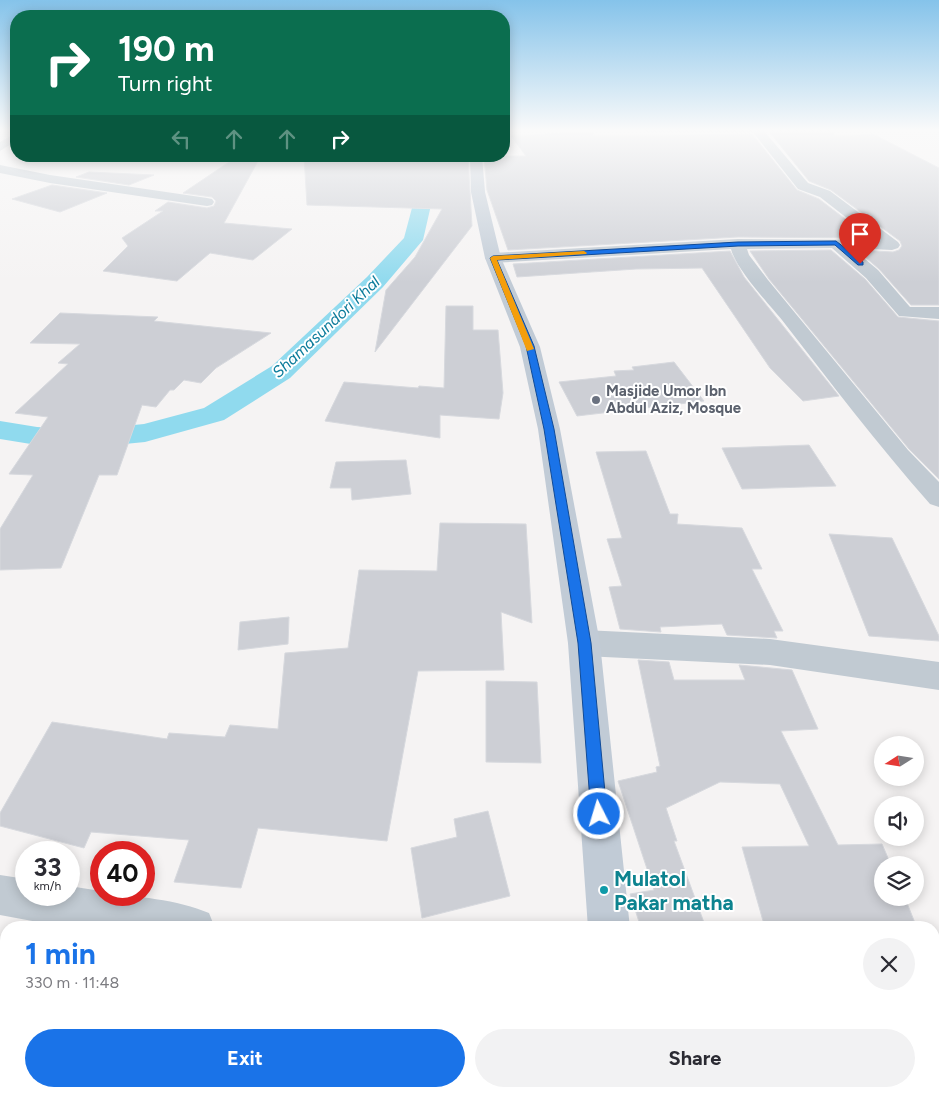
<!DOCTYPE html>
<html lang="en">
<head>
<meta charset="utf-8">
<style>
	body { margin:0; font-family:Figtree,sans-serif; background:#f2f2f3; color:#2b2b33; height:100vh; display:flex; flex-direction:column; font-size:19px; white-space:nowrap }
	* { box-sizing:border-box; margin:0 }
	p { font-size:16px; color:#7c7c81 }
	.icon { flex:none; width:28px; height:28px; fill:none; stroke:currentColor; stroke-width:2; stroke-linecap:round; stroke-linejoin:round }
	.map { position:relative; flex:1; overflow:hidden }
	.drawer { position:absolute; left:0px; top:921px; width:940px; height:176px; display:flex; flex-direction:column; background:#fff; border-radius:20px 20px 0 0; box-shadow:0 2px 12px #0003 }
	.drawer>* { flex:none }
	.banner { position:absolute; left:10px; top:10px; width:500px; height:152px; border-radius:20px; box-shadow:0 2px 12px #0003; background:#0b6e4f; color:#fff; overflow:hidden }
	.needle { width:32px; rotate:258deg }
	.fabs { position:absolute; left:874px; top:736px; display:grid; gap:10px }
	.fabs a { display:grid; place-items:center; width:50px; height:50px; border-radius:50%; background:#fff; box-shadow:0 2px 12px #0003; font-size:25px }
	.speed { position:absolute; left:15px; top:841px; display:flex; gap:10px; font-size:25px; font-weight:700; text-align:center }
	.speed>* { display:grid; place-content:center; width:65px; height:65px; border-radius:50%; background:#fff; box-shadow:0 2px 12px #0003; line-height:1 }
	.speed small { font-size:12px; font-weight:400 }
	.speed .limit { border:8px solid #d22; background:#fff; color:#111 }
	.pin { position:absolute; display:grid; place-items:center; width:42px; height:42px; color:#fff; margin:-51px -21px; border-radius:50% 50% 50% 0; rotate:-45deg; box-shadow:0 0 5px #0007 }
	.pin .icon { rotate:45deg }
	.me { position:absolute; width:55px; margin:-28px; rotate:355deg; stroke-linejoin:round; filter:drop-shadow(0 0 4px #0008) }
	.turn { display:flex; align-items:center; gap:18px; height:105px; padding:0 25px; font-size:22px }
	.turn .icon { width:65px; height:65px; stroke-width:2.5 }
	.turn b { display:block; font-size:35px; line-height:42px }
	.lanes { display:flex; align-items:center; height:48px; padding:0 25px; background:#0003; justify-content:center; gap:25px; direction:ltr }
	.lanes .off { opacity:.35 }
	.round { display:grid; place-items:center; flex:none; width:52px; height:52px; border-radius:26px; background:#f2f2f3 }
	.head { display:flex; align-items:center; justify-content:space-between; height:85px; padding:0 25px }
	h1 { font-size:30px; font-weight:700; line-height:38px; color:#1a73e8 }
	.cta { display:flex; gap:10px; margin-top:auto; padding:10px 25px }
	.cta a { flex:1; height:58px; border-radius:30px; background:#1a73e8; color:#fff; font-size:20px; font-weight:700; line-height:58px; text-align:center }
	.cta a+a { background:#f2f2f3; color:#2b2b33 }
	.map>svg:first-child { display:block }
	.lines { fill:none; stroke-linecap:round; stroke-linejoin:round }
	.canal { fill:#90daee; fill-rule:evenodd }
	.building { fill:#cdcfd5; stroke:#d7d9de }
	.street { fill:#c1cad2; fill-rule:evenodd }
	.secondary { fill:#c1cbd6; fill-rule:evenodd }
	.route { fill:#1a73e8; stroke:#114b97 }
	.slow { fill:#f59e0b }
	.worship-dot { fill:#6b7280; stroke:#fff; stroke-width:2 }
	.culture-dot { fill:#0f9aa8; stroke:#fff; stroke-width:2 }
	.labels { text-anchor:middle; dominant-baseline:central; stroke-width:4; stroke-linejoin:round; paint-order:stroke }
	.far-worship-label { font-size:15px; font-weight:bold; fill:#5b616d; stroke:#fff; text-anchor:start }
	.far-water-label { font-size:16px; font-style:italic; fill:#0c7c9b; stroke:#fff }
	.near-culture-label { font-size:21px; font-weight:bold; fill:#0d838f; stroke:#fff; text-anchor:start }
</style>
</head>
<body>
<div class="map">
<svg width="939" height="1097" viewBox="0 0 939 1097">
	<rect width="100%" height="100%" fill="#f5f3f3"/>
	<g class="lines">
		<!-- canal -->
		<path class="canal" d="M431,157l6,2 2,3 -2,17 -14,61 -40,47 -93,91 -66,42 -79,22 -61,6 -47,-3 -37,-6v-18l37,6 47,3 60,-6 60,-16 68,-42 95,-89 37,-39 21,-79z"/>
	</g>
	<!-- building -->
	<path class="building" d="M767,129h67v7l39,-2 66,34v137h-28l-32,-36 -22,-19 36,2 6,-2 3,-4 -2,-5 -69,-51 -22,-9z
		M581,132h11l2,4 158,-2 45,56 22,9 51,39 -132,-1 -230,13 -21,-60 -3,-34h42l-15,-20z
		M304,156h164l4,70 -97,126 11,-62 29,-33 27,-48 -135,-4z
		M232,160l26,1 -34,62 68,6 -39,31 -43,-7 -33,28 -74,-10 25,-25 -6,-8 41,-27h-8l13,-9 39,6 7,-2 2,-5 -4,-4 -29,-4z
		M89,172l65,3 -25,10 -53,-8z
		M52,185l55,8 -47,19 -48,-13z
		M831,250l34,29 33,38 41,4v158l-30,-30 -140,-170 -19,-28z
		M730,251l14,26 95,119 -36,5 -33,-33 -68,-100 -66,1 -119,8 -4,-13z
		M446,306h27v24h25l5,63 -4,26 -59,-4v23l-115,-17 19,-39 74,6 1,-2 25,2z
		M60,313l98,4 -4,4 117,12 -55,35 -15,15 -17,-3 -10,10h-4l-14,17 -14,-2 -25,70h-18l-38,93 -61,2v-41l33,-54 -24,-1 39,-57 -33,-4 53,-49 -10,-1 22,-19 -50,-1z
		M674,362l30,39 -127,15 -18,-34 57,-6 -2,-5 20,-1 -2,-3z
		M809,445l27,41 -94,3 -20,-41z
		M646,451l24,63h8l-1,10 65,4 20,41h-10l31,62h-9l3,7 -50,-3 -5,-11 -62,3 1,5 -41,-3 -11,-42 13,-1 -15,-47 15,-1 -26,-86z
		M406,460l5,34 -59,6 -1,-12h-21l6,-26z
		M440,523l86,1 6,99 -31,-11 3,58 -86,1 -31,170 -129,-13 -17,60 -67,-6 15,-42 -98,-8 -7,16 -84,-22v-13l52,-91 115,17 2,-6 56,4 5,-12 48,4 7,-76 63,-5 11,-78 78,1z
		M829,534l63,4 47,98v5l-70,-5z
		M289,617l-1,27 -50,6 2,-28z
		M638,660l31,2 5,18h71l-6,-15 53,5 26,59 -37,2 57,114 44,-1 9,21h-9v33h23l12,30h-152l-23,-81 67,-1 -29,-62 -60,-2 -54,26 11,33h-3l32,87h-65l-11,-34 24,-4 -36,-109 39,-9 -1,-5 4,-1z
		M486,681l51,1 4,81 -55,-1z
		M488,811l22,85 -88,22 -11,-70 46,-11 -3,-18z"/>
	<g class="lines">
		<!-- street -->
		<path class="street" d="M642,129h123l-1,2 44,52 22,8 68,51 2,3 -2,3 -6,2 -40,-2 26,22 32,37h29v12l-40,-3 -33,-38 -34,-30 -85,1 2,6 19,25 140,170 31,32v25l-9,-3c-52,-59 -100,-122 -148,-184 -14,-17 -46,-51 -51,-71l-238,14 -6,-2 -2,-3 2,-3 6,-2 245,-14 137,1 -55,-43 -22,-8 -45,-57h-106z
			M16,133v8l-16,10v-9z
			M0,165l50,10 157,23 5,1 2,3 -2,3 -5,1 -157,-23 -50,-10z
			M584,630l186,9 169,23v28l-169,-25 -186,-9 -11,-4 -5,-9 5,-9z
			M0,875l26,4v16h43v-9l32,5v4c34,0 77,5 108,18l6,15h-145l-70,-13z"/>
		<!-- secondary -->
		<path class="secondary" d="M470,156h12l3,36 16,66 39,89 20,82 40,214 30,285h-42l-20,-285 -30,-214 -18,-82 -35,-89 -14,-66z
			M607,1091h48l1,6h-48z"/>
	</g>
	<!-- sky -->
	<linearGradient id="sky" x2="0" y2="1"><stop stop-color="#85c3ea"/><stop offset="0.46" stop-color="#fafafa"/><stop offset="1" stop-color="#fafafa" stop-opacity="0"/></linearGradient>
	<rect width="939" height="283" fill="url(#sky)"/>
	<!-- route -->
	<path class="route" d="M836,241l27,21v3h-5l-23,-20 -97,1 -241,14 37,86 20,83 37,214 16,171 -2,5 -6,2 -5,-2 -3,-5 -13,-171 -34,-214 -18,-83 -36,-88 3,-2 245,-14z"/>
	<!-- slow -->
	<path class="slow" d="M584,251l3,2 -1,1 -89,6 37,89 -7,2 -37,-93 3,-2z"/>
	<!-- markers -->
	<circle class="worship-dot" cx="596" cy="400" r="5"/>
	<circle class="culture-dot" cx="604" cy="890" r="5"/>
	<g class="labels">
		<!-- far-worship labels -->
		<g class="far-worship-label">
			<text x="606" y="391">Masjide Umor Ibn<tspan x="606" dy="17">Abdul Aziz, Mosque</tspan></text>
		</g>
		<!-- far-water labels -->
		<g class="far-water-label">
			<text transform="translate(326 327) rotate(-43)">Shamasundori Khal</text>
		</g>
		<!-- near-culture labels -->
		<g class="near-culture-label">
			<text x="614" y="878">Mulatol<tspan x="614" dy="24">Pakar matha</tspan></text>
		</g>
	</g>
</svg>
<div class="fabs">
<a><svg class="needle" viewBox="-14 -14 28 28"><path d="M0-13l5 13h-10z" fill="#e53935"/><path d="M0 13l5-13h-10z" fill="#7c7c81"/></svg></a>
<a><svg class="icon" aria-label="sound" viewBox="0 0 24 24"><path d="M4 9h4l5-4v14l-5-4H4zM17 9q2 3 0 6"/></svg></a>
<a><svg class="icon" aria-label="layers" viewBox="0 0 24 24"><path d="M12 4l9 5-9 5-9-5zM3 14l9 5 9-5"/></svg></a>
</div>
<div class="speed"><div>33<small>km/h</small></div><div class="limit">40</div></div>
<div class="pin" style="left:860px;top:264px;background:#d93025"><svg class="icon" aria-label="arrive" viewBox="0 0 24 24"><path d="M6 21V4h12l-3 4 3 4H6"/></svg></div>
<svg class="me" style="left:599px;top:814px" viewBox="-20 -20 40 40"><circle r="17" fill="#1a73e8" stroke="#fff" stroke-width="3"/><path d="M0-11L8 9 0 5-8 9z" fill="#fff"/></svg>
<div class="banner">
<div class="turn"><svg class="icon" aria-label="right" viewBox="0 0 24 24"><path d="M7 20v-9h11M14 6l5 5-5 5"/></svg><div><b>190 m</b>Turn right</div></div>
<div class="lanes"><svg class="icon off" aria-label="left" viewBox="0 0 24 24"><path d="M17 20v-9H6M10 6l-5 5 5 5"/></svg><svg class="icon off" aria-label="ahead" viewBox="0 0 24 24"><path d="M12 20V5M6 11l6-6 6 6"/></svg><svg class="icon off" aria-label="ahead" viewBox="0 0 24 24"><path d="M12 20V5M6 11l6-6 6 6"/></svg><svg class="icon" aria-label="right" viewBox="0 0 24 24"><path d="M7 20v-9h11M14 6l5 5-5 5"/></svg></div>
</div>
<section class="drawer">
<div class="head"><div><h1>1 min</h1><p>330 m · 11:48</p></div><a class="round"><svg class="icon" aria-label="close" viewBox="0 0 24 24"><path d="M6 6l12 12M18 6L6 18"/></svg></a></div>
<div class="cta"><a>Exit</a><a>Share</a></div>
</section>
</div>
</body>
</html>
